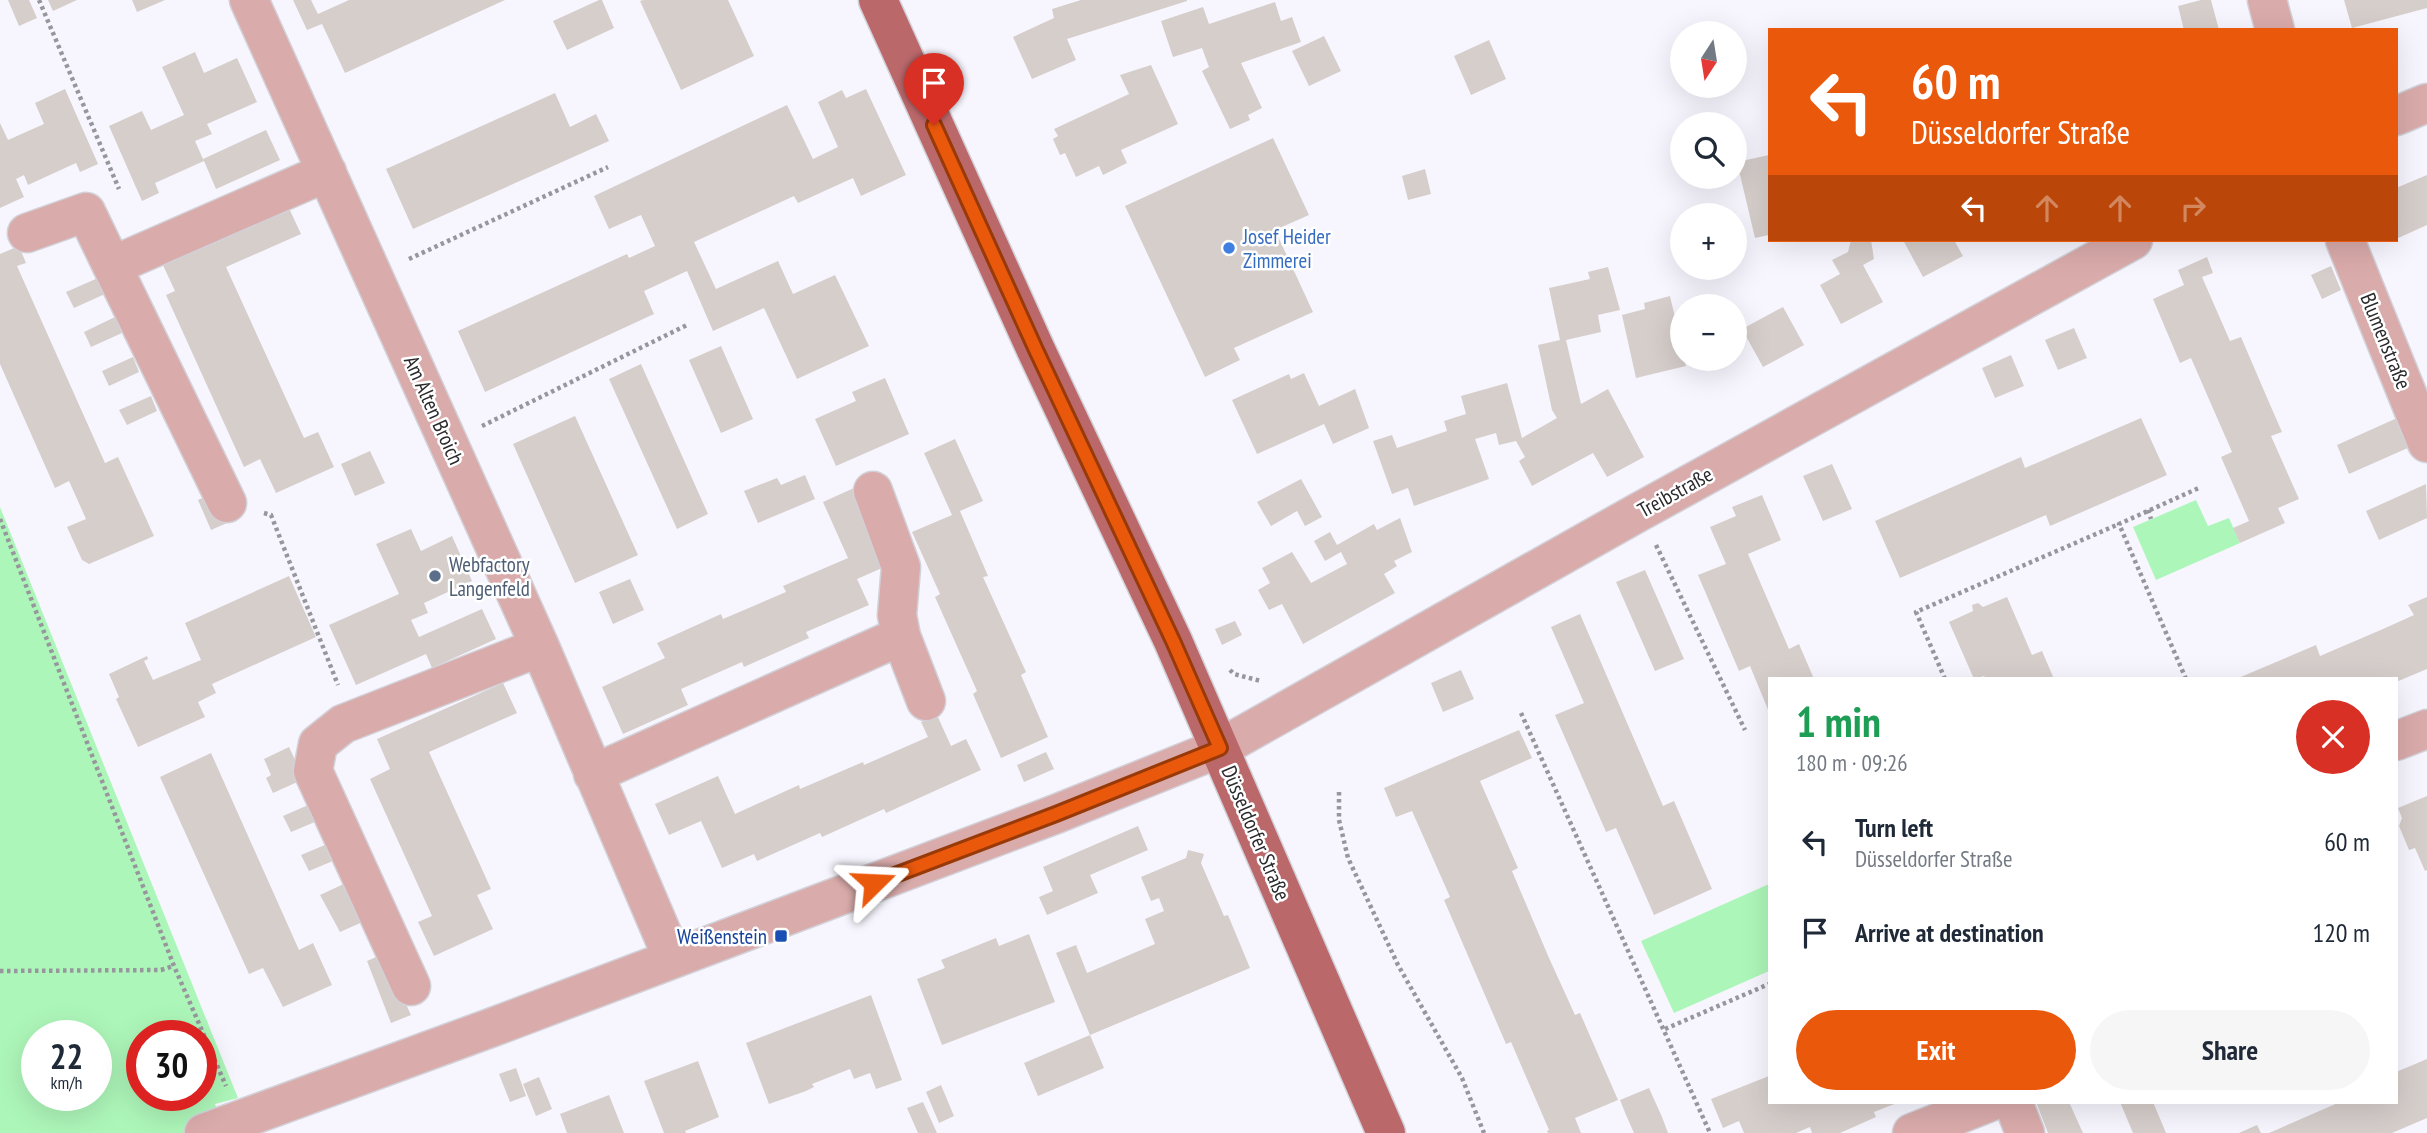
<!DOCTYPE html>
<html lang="en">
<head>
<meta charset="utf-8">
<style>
	body { margin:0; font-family:"PT Sans Narrow",sans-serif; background:#f6f6f7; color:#1f2937; height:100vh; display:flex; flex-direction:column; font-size:26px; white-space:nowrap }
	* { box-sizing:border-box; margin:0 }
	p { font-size:23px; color:#747a83 }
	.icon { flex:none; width:38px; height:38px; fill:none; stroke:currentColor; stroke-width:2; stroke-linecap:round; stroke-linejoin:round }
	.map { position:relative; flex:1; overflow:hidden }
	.details { position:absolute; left:1768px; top:677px; width:630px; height:427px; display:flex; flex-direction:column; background:#fff; border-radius:0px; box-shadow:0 7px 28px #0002 }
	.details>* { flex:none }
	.hud { position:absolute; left:1768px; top:28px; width:630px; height:214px; border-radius:0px; box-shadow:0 7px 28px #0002; background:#ea580c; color:#fff; overflow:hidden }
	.needle { width:46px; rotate:192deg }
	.fabs { position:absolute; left:1670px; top:21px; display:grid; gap:14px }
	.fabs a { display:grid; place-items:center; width:77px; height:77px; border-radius:50%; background:#fff; box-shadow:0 7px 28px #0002; font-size:35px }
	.speed { position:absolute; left:21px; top:1020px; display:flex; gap:14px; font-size:35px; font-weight:700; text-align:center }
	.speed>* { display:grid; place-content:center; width:91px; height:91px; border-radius:50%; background:#fff; box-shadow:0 7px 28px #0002; line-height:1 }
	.speed small { font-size:18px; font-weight:400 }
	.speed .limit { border:10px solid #d22; background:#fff; color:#111 }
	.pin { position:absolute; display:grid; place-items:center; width:60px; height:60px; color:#fff; margin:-72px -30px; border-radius:50% 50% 50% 0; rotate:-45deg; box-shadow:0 0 7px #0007 }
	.pin .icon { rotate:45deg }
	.me { position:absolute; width:77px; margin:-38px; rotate:69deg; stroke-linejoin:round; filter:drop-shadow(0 0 5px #0008) }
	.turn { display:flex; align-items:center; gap:24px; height:147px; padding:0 28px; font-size:32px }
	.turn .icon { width:91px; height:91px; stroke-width:2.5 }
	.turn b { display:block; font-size:49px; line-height:60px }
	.lanes { display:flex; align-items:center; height:66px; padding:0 28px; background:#0003; justify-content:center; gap:35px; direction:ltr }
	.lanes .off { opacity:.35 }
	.round { display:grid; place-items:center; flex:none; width:74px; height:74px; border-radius:37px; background:#f6f6f7 }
	.summary { display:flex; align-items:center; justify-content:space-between; height:119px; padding:0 28px }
	h1 { font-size:42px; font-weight:700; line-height:52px; color:#1e9e55 }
	.primary-button { display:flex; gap:14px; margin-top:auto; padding:14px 28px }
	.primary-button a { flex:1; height:80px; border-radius:42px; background:#ea580c; color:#fff; font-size:28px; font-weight:700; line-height:80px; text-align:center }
	.primary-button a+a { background:#f6f6f7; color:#1f2937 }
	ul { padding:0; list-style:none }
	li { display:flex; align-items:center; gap:21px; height:91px; padding:0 28px }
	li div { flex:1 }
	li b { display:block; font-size:26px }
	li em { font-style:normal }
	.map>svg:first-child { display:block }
	.green { fill:#adf6b9; fill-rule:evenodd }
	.building { fill:#d6cecb }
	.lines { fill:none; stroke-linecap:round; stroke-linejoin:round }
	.minor-casing { stroke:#d2d1d8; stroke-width:41 }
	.primary-casing { stroke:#d2d1d8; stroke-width:41 }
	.path { stroke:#97969c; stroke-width:4.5; stroke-dasharray:3.5 3.5; stroke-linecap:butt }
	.minor { stroke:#daabab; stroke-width:38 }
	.primary { stroke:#bb686b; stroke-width:38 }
	.route-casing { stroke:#983908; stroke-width:18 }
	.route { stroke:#ea580c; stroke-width:12 }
	.shop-dot { fill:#3f7fe0; stroke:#fff; stroke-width:2.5 }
	.service-dot { fill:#5c6f8a; stroke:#fff; stroke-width:2.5 }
	.transit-dot { fill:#1a4fb4; stroke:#fff; stroke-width:2.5 }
	.labels { text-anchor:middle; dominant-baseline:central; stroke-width:5; stroke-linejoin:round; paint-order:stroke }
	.shop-label { font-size:21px; fill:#366cbe; stroke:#fff; text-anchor:start }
	.street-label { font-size:21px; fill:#2a2a2d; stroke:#fff }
	.service-label { font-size:21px; fill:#4e5e75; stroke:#fff; text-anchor:start }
	.transit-label { font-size:21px; fill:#164399; stroke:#fff; text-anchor:end }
</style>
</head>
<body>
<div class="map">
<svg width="2427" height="1133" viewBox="0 0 2427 1133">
	<rect width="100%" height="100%" fill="#f7f6fe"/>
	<!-- green -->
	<path class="green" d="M2196,500l12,26 21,-8 11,25 -84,37 -23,-53z
		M0,507l238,591 -23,6 11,29h-226zM37,1036h59v60h-59zM142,1036h59v60h-59z
		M1769,884v87l-95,42 -33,-72z"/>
	<!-- building -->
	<path class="building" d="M8,0h21l8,18 -18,8z
		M48,0h29l-24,11z
		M132,0h33l-28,12z
		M293,0h18l7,14 31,-14h156l-160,73 -23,-49 -15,6z
		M599,0h3l12,28 -47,22 -14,-29z
		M643,0h85l26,56 -73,34 -41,-89z
		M1081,0h106v1l-120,38 9,21 -44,19 -19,-42 41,-19 -2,-9z
		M2201,0h10l8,30h-35l-6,-24z
		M2344,0h83v8l-75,20z
		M1275,2l6,19 11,-4 9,25 -60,21 21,45 -14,7 2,5 -20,9 -28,-58 7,-4 -7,-19 -29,9 -12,-36 42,-14 6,17z
		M1324,36l17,35 -32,15 -17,-35z
		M1489,40l17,39 -35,16 -17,-39z
		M195,52l9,21 33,-15 20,44 -50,22 5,10 -17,7 8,18 63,-29 14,30 -64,29 -12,-28 -49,22 4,10 -17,8 -33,-75 33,-15 9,19 33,-15 -22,-48z
		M1151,65l27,59 -57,26 6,13 -24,12 -4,-9 -23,11 -11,-24 -5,2 -7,-16 5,-3 -4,-7 75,-35 -9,-19z
		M65,89l33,75 -18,8 -4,-9 -48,22 -4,-10 -8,4 8,18 -24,11v-85l8,17 36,-16 -9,-21z
		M866,89l40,86 -45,21 -8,-18 -55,25 -4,-7 -100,46 22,47 62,-28 15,33 42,-19 34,71 -72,33 -33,-71 -51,23 -26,-60 -43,20 10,23 -169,78 -27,-61 169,-77 2,4 26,-12 -14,-31 -32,14 -15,-33 193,-91 26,54 25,-12 -20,-45 24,-12 4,8z
		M555,93l15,34 26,-13 13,27 -196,88 -27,-60z
		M1273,138l36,77 -34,15 38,82 -79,36 6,12 -35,17 -80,-171z
		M1769,155v80l-14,3 -18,-76z
		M1425,169l6,25 -23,6 -6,-24z
		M2427,175v50l-31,14v-51z
		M287,204l14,30 -75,33 78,171 14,-6 16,35 -58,26 -16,-34 -16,8 -78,-172 9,-4 -14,-30z
		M1851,240h20l3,19 -11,6 20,37 -42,22 -21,-39 20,-11 -8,-14 16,-8z
		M1903,240h51l9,16 -40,21z
		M19,246l7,17 -9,3 88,197 13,-6 36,79 -65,28 -7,-4 -15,-33 19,-8 -17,-38 -14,7 -55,-124v-110z
		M2207,257l6,16 -11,4 28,64 11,-4 27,63 14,32 -11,4 28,63 -21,9 7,15 -45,20 -7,-15 16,-7 -28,-64 11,-5 -41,-94 -11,5 -27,-64 31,-14 -6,-15z
		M2331,266l10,24 -19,9 -11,-24z
		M1608,267l12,43 -22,5 3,17 -35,8 15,64 27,-15 36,68 -37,20 -14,-24 -61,33 -13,-25 6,-4 -9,-16 -17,4 -3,-12 -21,6 14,40 -75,27 -6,-18 -16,6 -19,-53 19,-6 5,13 50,-17 -3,-10 22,-7 -5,-18 46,-13 15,55 35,-20 -5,-8 -14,-65 22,-5 -11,-52 41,-9 -2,-7z
		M98,278l7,16 -31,14 -8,-16z
		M1670,296l12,51v12h2l2,7 -50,12 -14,-63 23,-6 -1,-6z
		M1783,307l21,38 -41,22 -21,-38z
		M115,317l7,16 -31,14 -7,-15z
		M2074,328l13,30 -29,12 -13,-30z
		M721,346l32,73 -32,14 -32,-73z
		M2011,355l13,31 -29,12 -13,-30z
		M133,357l6,15 -30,14 -7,-15z
		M641,364l67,150 -31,15 -68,-150z
		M1304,373l15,33 36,-17 14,39 -36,16 -9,-20 -67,30 -25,-54 57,-26 2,5z
		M885,378l24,56 -73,32 -21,-47 41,-18 -4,-9z
		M151,396l6,15 -30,14 -8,-15z
		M575,416l63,139 -63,28 -62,-139z
		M2141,418l26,57 -117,51 -4,-11 -146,63 -25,-57 146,-64 4,11z
		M2397,418l13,29 -61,27 -12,-29z
		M955,439l28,62 -23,10 28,65 -5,1 43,95 -5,3 27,62 -47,21 -28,-64 4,-3 -42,-94 5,-3 -28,-62 40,-17 -28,-62z
		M370,451l15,32 -30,13 -14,-32z
		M1832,464l20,45 -29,12 -20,-45z
		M805,475l10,24 -57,24 -14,-32 33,-13 4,7z
		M1301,479l21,38 -17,9 -8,-15 -26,15 -14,-24z
		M2426,484l1,34 -48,22 -13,-29z
		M854,488l35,77 -32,14 12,26 -63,27 3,6 -65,29 -2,-5 -61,27 7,16 -65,29 -21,-47 63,-29 -8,-15 64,-29 2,5 63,-27 -3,-6 65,-28 -25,-56z
		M214,493l13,30 -16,7 -13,-30z
		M1762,495l19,45 -33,14 41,95 10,-5 15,35h-45v33l-19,-46 -11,5 -41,-96 28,-11 -16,-37 26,-11 -4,-9z
		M1400,518l12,34 -18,9 3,5 -13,8 11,19 -92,51 -21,-40 -13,6 -11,-20 12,-7 -8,-15 30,-16 19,31 36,-19 -6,-12 -16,9 -11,-20 16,-9 7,13 37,-21 3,6z
		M411,529l10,22 31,-15 20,45 -48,22 4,10 -17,7 8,17 63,-28 14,30 -64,29 -6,-14 -70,31 -27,-60 70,-31 -23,-50z
		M1645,570l39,89 -29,12 -39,-89z
		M289,576l27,61 -104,47 4,9 -18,9 7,15 -67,30 -22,-48 3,-2 -10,-23 38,-18 1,3 -4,2 9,19 48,-20 -16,-37z
		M630,579l14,31 -31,14 -14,-32z
		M2007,597l25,58 10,-4 12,28h-68l-2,-3 -10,3 -25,-57 24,-11 -1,-6 6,-2 5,4z
		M2427,597v72l-31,13v-3h-160l80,-34 4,11 63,-27 31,-14 -6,-10z
		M1580,614l83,192 11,-5 38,88 -58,26 -38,-87 -10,4 -51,-117 29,-12 -33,-76z
		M1235,621l7,14 -20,10 -7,-16z
		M1461,670l13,29 -31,13 -12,-29z
		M503,683l14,30 -88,39 62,137 -14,6 16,34 -59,27 -16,-34 14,-6 -62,-137 20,-10 -13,-30z
		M937,715l14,31 15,-7 15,31 -95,43 -2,-4 -62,28 -2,-4 -63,28 -3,-7 -32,14 -21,-47 -32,14 -14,-31 63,-28 17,38 64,-29 1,4 63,-27 1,3 64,-28 -7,-15z
		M1519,730l13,28 -52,23 38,87 -6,3 37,87 26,57 5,-2 38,87 -43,18 6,15h-33l-1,-2 2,-1 -38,-88 -5,2 -62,-144 6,-3 -38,-86 -16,6 -12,-29z
		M289,747l15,32 -31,14 -7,-15 5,-3 -7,-16z
		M1046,752l8,17 -30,13 -7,-17z
		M211,753l88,197 14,-7 19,42 -49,22 -20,-39 -14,6 -89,-197z
		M2427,796v74l-2,1 -10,-23 -6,2 -10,-24 3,-8 -4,-10z
		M315,802l7,17 -31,13 -8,-16z
		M1138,826l10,24 -58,25 8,18 -51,22 -8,-18 14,-6 -10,-24z
		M332,842l8,16 -31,13 -8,-16z
		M1188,850l16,4 -3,9 23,53 4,-1 22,53 -160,67 -34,-82 20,-8 11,28 68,-29 -10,-25 19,-8 -5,-13 -8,3 -10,-24 45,-19z
		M350,881l17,39 -27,12 -20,-37z
		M1029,934l26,68 -113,43 -25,-66 28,-11 -4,-8 55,-22 3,8z
		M383,954l28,61 -20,8 -24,-62z
		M871,995l31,85 -26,9 -6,-16 -16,6 -4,-10 -38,15 2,3 -8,4 -37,13 -23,-61z
		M1090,1035l14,33 -66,28 -14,-33z
		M2427,1059v59l-35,15h-123l71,-31h56v-30z
		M698,1061l21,56 -34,14 1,2h-22l-20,-52z
		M516,1068l10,28 -16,6 -11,-28z
		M1769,1076v26l128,1 -23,9 2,5 -36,16h-28l-2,-6 -14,6h-52l-5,-12 -16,7 -12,-29z
		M539,1077l13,32 -16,7 -13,-32z
		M941,1085l13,31 -15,7 -13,-31z
		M1649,1088l13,29 6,16h-34l-8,-18 -6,-15z
		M609,1095l15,38h-57l-7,-19z
		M923,1102l14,31h-19l-11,-25z
		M2036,1102h33l14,31h-35z
		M2120,1102h33l13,31h-33z
		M2257,1125l4,8h-22z"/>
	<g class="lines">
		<!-- minor casing -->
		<g class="minor-casing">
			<path id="minor" d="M249,0l291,647 133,312
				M2267,0l8,30
				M2396,116l31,-13
				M27,233l59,-21 26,54
				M2345,240l82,203
				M873,491l28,76 -4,48 4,21 25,65
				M227,503l-115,-237 215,-94
				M2396,741l31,-12
				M593,774l308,-138
				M411,986l-98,-215 5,-27 25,-20 197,-77
				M2013,1102l12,31
				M204,1133l289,-106 563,-213 164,-66 419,-236 494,-272
				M1912,1133l78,-31"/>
		</g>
		<!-- primary casing -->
		<g class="primary-casing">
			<path id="primary" d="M878,0l158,350 137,291 213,492"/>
		</g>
		<!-- path -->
		<path class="path" d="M39,0l80,189
			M409,259l199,-92
			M482,426l207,-102
			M2148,510l3,9
			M264,513l7,2 67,170
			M0,519l174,447 52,120
			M1656,545l89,185
			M1230,670l4,4 27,7
			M1945,679l-29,-67 203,-88
			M2186,679l-67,-155 82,-37
			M1521,713l189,420
			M1339,792v28l9,38 50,107 64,113 22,55
			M0,971l161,-1 12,-4
			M1665,1029l104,-45"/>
		<!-- minor -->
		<use href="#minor" class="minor"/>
		<!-- primary -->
		<use href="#primary" class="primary"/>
	</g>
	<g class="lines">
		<!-- route casing -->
		<g class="route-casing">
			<path id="route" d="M874,883l182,-69 164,-66 -47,-107 -137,-291 -102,-225"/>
		</g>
		<!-- route -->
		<use href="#route" class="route"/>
	</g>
	<!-- markers -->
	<circle class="shop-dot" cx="1229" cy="248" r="7"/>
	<circle class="service-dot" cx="435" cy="576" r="7"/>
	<rect class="transit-dot" x="774" y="929" width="14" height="14" rx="3.5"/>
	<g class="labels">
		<!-- shop labels -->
		<g class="shop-label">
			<text x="1243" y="236">Josef Heider<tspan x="1243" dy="24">Zimmerei</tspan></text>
		</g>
		<!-- street labels -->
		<g class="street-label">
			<text transform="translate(2386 341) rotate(68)">Blumenstraße</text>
			<text transform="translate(434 410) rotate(66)">Am Alten Broich</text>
			<text transform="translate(1675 492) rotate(-29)">Treibstraße</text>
			<text transform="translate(1256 833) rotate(67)">Düsseldorfer Straße</text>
		</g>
		<!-- service labels -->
		<g class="service-label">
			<text x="449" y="564">Webfactory<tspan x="449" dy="24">Langenfeld</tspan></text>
		</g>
		<!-- transit labels -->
		<g class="transit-label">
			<text x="767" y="936">Weißenstein</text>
		</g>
	</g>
</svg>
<div class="fabs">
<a><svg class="needle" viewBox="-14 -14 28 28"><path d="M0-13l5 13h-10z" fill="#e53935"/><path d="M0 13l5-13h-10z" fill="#747a83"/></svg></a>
<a><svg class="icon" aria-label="search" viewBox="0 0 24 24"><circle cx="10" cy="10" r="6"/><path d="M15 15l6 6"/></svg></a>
<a>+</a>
<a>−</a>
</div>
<div class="speed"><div>22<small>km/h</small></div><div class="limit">30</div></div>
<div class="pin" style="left:934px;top:125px;background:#d93025"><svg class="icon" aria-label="arrive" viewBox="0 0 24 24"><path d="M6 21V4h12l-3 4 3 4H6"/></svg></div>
<svg class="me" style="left:874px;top:883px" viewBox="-20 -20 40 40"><path d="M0-17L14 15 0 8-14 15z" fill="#ea580c" stroke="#fff" stroke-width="4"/></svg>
<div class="hud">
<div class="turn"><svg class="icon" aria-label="left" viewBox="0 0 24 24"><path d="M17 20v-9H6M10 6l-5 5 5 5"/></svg><div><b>60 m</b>Düsseldorfer Straße</div></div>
<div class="lanes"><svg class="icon" aria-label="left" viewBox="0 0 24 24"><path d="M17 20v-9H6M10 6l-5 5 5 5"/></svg><svg class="icon off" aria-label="ahead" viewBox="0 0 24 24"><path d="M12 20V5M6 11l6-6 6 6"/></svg><svg class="icon off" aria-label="ahead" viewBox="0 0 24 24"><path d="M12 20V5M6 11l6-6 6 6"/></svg><svg class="icon off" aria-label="right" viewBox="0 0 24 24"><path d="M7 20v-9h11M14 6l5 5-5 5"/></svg></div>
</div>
<section class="details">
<div class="summary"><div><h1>1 min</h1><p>180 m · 09:26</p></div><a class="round" style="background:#d93025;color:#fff"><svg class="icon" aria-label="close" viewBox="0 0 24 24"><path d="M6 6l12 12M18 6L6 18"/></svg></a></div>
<ul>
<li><svg class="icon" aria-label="left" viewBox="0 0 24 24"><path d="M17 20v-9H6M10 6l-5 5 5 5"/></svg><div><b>Turn left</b><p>Düsseldorfer Straße</p></div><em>60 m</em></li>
<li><svg class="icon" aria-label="arrive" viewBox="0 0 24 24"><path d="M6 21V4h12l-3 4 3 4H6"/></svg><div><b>Arrive at destination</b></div><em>120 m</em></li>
</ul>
<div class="primary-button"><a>Exit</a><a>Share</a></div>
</section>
</div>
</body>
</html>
